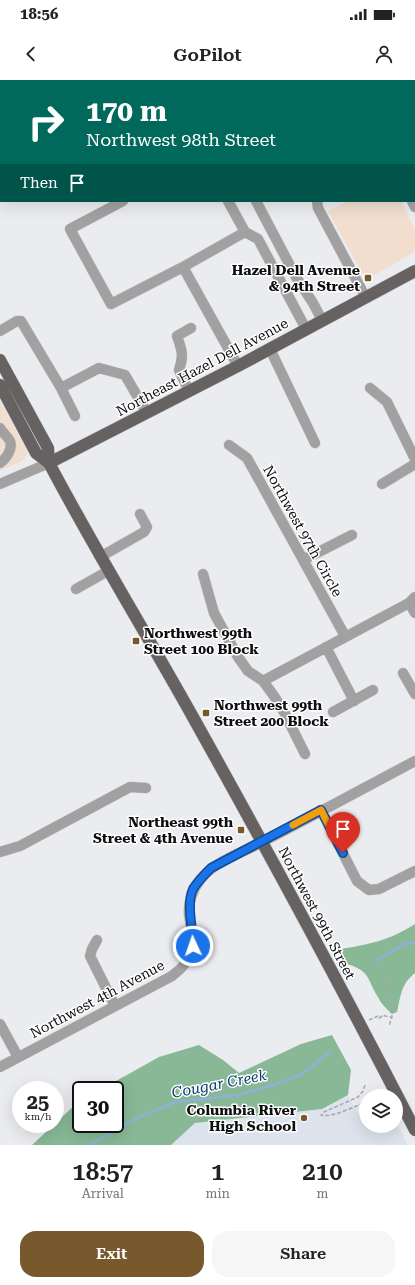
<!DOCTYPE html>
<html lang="en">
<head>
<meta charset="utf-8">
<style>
	body { margin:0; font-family:"Roboto Serif",serif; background:#f6f6f6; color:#222; height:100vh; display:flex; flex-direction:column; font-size:15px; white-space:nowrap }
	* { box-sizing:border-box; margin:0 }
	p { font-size:13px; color:#767676 }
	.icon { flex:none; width:22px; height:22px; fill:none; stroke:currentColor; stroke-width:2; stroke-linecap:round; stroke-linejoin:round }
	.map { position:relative; height:1065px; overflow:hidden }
	.panel { display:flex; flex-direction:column; background:#fff; flex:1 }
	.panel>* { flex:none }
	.guide { position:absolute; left:0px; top:0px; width:415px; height:122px; box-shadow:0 4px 16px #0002; background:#00695c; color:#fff; overflow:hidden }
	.fabs { position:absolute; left:359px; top:1009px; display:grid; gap:8px }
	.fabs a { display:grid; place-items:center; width:44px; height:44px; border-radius:50%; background:#fff; box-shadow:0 4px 16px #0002; font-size:20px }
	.speed { position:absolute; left:12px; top:1001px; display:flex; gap:8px; font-size:20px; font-weight:700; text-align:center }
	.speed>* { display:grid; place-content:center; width:52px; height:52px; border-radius:50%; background:#fff; box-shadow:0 4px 16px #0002; line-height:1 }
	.speed small { font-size:10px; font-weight:400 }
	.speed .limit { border:2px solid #111; border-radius:6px; background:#fff; color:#111 }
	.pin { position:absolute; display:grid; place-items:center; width:34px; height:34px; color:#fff; margin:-41px -17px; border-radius:50% 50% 50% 0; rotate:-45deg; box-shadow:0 0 4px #0007 }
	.pin .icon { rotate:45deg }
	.me { position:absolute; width:44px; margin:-22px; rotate:357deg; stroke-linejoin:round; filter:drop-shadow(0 0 3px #0008) }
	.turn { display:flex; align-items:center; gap:14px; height:84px; padding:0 20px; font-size:18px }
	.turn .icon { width:52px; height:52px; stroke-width:2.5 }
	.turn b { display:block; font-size:28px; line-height:34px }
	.then { display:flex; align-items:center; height:38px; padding:0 20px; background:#0003; gap:8px; font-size:15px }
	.eta { display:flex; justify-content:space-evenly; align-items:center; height:68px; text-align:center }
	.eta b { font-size:24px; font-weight:600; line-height:28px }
	.button { display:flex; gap:8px; margin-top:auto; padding:8px 20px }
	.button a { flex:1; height:46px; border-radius:16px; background:#78592e; color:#fff; font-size:16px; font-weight:600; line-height:46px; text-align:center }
	.button a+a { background:#f6f6f6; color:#222 }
	.status { display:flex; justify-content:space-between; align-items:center; height:28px; padding:0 20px; background:#fff; direction:ltr }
	.status svg { height:11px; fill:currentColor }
	header { display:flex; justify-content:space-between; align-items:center; height:52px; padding:0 20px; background:#fff; font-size:18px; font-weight:600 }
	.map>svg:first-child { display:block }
	.commercial { fill:#f1dece }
	.built { fill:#dde3ed }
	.forest { fill:#88b896 }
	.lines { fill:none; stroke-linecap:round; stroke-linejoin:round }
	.stream { stroke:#8eb1da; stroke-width:2.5 }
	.minor-casing { stroke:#c7c8cb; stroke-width:11 }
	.major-casing { stroke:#c7c8cb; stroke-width:13 }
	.path { stroke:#a7a8ab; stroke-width:1.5; stroke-dasharray:4 2; stroke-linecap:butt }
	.minor { stroke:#a2a0a0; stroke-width:10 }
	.major { stroke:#656261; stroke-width:12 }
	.route-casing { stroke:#114b97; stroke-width:10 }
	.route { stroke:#1a73e8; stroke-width:7 }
	.slow { stroke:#f59e0b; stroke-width:7 }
	.poi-dot { fill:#78592e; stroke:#fff; stroke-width:1.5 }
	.labels { text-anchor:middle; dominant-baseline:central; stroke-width:3; stroke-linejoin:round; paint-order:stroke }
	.poi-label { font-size:14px; font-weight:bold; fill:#0d0e0f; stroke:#fff; text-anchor:end }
	.street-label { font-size:14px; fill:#0d0e0f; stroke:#fff }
	.water-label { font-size:15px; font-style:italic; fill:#0b3d6f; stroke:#fff }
</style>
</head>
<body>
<div class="status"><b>18:56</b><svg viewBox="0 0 49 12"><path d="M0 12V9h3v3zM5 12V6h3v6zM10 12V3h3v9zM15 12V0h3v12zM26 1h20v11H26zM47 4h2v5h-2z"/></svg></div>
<header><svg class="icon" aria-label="back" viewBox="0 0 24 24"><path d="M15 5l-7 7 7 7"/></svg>GoPilot<svg class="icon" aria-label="person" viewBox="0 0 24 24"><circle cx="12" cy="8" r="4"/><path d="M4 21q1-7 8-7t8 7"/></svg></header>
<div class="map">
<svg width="415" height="1065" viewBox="0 0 415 1065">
	<rect width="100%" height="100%" fill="#eaecef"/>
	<!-- commercial -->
	<path class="commercial" d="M328,0h63v1h-65z
		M411,0h4v95l-1,-94z
		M348,121h53l14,29v20l-2,3 -47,27 -38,-69z
		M0,321l26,48 1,5 -2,4 -5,4 -20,9z"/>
	<!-- built -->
	<path class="built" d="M348,1015l10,19 8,-4v16h30v-4l12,23h-237l24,-22 126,-14z"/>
	<!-- forest -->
	<path class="forest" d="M415,844v49c-14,11 -14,22 -18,39l-5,2c-5,-5 -11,-10 -14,-17 -11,-17 -7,-26 -31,-33l-8,-12 2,-3c30,-5 49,-9 74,-25z
		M332,955l19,35 -3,25 -26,14 -127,14 -24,22h-139l44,-41 5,-3v23h34v-34h-15l59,-33 40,-12 24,15 16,13 62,-29z"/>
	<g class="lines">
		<!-- stream -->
		<path class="stream" d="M376,881l28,-17 11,-1
			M89,1065l50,-28 37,-15 62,-7 36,-10 28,-11 28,-22"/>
		<!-- minor casing -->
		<g class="minor-casing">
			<path id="minor" d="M125,0l1,1
				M196,0l1,1
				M398,0v1
				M69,1l2,-1
				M252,1l2,-1
				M0,37l1,-1
				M414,50h1
				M0,64l1,2
				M0,113h1
				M123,121l-53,28 41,75 72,-37 55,99
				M228,121l17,31 13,7 48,90
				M256,121l40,76 17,26 9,17
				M317,121l1,7 48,90
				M412,121l3,6
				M183,187l62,-35
				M0,251l17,-10h4l40,67 38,-20 26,7 22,38
				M270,269l45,94
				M61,308l14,28
				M370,308l17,14 28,57
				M189,311l-10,-21c5,-14 3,-20 -2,-34l14,-8
				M0,348c3,5 7,8 10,13 3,8 -4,18 -10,22
				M229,365l18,13 98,178
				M0,404l49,-21
				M382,404l33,-20
				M100,477l44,-25 3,-5 -7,-13
				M303,480l49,-25
				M203,494l11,39 24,44 10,14 15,10 11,15 10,16 21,42
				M76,509l32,-18
				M409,523l6,10
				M326,567l28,54
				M403,593l12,21
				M263,601l146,-78 6,-6
				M333,632l40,-22
				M321,730l36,71 12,9 10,-1 36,-18
				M0,772l20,-6 110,-59 16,1
				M97,860l-5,9 -2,7 25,50
				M0,944l18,33
				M0,987l172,-91c3,-3 8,-6 11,-10 15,-19 9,-31 6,-52 -1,-12 4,-25 11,-34 13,-18 42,-27 62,-38 51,-26 102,-54 153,-81"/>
		</g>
		<!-- major casing -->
		<g class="major-casing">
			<path id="major" d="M0,280l48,88 1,15
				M0,305l36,68 13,10c46,87 97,170 145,256 76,136 150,273 221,411
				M49,383l189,-97 177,-95"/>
		</g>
		<!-- path -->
		<path class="path" d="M383,888l9,49 -3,9
			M369,940l9,-4 1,2 5,-3 1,1 6,1
			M365,1005l-2,6 -5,6 -34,15 -3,3c12,3 34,-9 45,-13
			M380,1016l5,-3"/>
		<!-- minor -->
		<use href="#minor" class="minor"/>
		<!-- major -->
		<use href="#major" class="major"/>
	</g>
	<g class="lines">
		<!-- route casing -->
		<g class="route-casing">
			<path id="route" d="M193,866c0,-17 -7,-42 0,-57 5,-8 12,-15 18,-21l110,-58 22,43"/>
		</g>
		<!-- route -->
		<use href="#route" class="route"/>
		<!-- slow -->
		<path class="slow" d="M293,745l28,-15 9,18"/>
	</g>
	<!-- markers -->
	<g class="poi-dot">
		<rect x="364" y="194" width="8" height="8" rx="2"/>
		<rect x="132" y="557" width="8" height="8" rx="2"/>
		<rect x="202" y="629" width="8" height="8" rx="2"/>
		<rect x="237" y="746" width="8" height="8" rx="2"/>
		<circle cx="304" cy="1038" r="4"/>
	</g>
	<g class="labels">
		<!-- poi labels -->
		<g class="poi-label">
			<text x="360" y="190">Hazel Dell Avenue<tspan x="360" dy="16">&amp; 94th Street</tspan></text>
			<text x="144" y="553" text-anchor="start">Northwest 99th<tspan x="144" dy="16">Street 100 Block</tspan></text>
			<text x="214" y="625" text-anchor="start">Northwest 99th<tspan x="214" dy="16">Street 200 Block</tspan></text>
			<text x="233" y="742">Northeast 99th<tspan x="233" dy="16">Street &amp; 4th Avenue</tspan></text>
			<text x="296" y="1030">Columbia River<tspan x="296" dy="16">High School</tspan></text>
		</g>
		<!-- street labels -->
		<g class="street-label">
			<text transform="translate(202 287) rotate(-28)">Northeast Hazel Dell Avenue</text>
			<text transform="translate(303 451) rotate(61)">Northwest 97th Circle</text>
			<text transform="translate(317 833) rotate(62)">Northwest 99th Street</text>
			<text transform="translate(97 919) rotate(-28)">Northwest 4th Avenue</text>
		</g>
		<!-- water labels -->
		<g class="water-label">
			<text transform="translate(219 1004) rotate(-11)">Cougar Creek</text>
		</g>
	</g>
</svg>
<div class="fabs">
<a><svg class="icon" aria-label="layers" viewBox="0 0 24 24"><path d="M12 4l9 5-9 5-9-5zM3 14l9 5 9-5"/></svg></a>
</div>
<div class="speed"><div>25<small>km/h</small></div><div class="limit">30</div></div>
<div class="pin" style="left:343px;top:773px;background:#d93025"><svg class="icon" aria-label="arrive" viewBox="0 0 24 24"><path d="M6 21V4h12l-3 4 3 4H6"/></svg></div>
<svg class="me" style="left:193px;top:866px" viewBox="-20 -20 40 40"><circle r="17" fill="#1a73e8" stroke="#fff" stroke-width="3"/><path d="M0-11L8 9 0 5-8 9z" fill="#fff"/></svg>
<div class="guide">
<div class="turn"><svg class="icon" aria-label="right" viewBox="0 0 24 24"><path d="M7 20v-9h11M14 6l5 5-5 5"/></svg><div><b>170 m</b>Northwest 98th Street</div></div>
<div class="then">Then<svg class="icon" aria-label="arrive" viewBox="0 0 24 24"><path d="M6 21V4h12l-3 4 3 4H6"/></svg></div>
</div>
</div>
<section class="panel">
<div class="eta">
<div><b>18:57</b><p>Arrival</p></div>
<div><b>1</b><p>min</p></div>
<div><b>210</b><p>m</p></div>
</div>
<div class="button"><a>Exit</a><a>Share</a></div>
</section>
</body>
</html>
